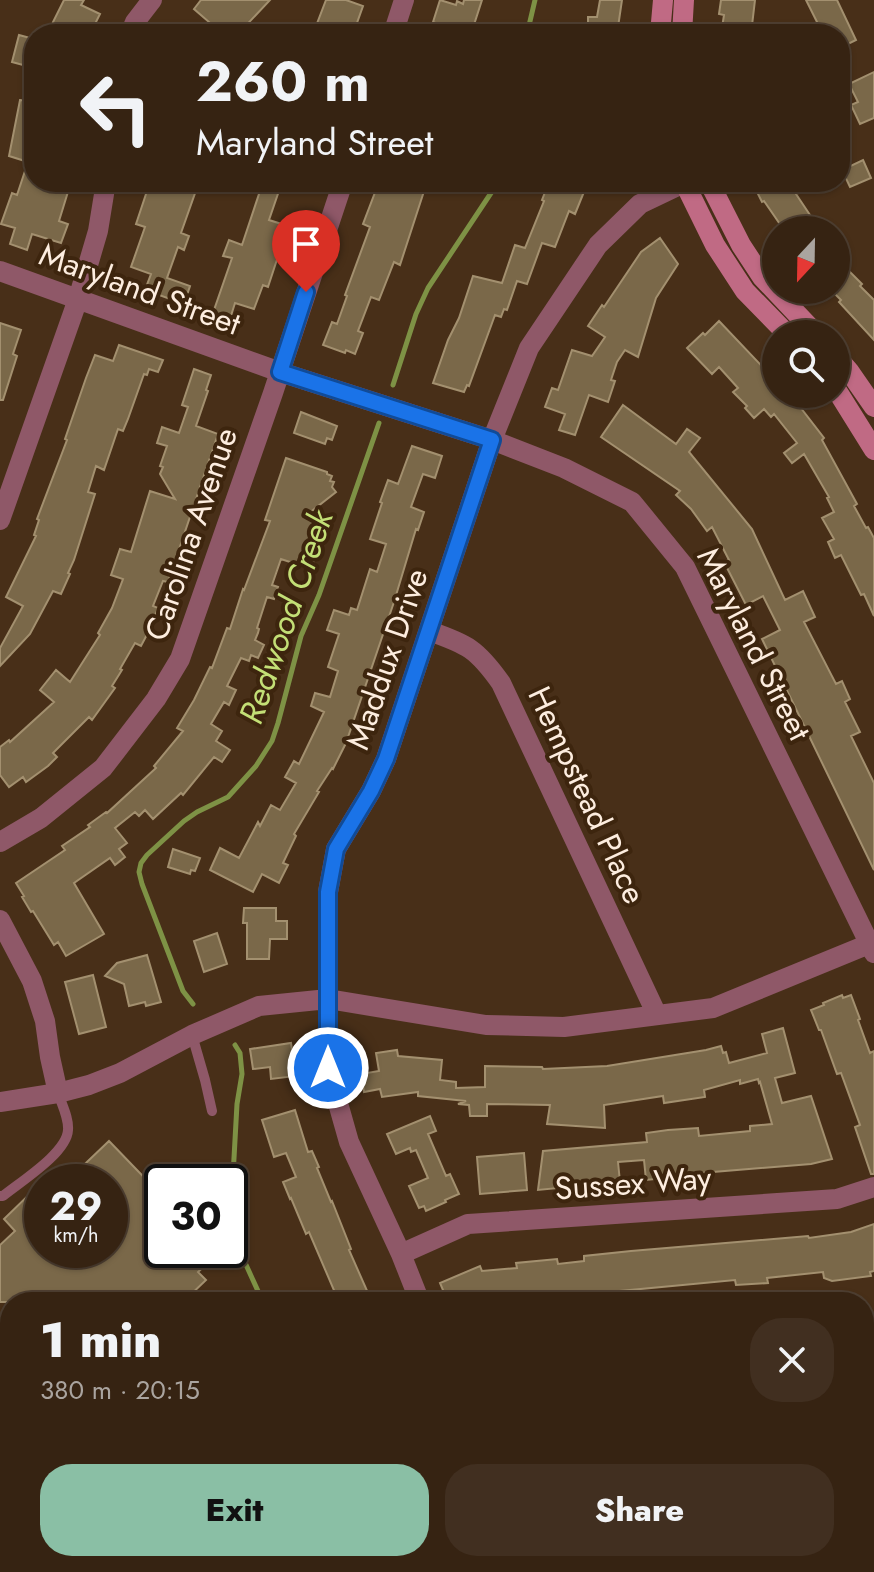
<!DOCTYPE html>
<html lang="en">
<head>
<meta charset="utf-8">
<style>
	body { margin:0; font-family:Jost,sans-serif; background:#412f20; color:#f1f3f6; height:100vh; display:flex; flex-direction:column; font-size:30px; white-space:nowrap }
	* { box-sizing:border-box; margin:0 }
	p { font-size:26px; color:#aaa49f }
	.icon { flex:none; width:44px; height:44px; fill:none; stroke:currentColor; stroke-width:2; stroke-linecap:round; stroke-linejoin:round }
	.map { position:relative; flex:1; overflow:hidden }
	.side { position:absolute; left:0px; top:1292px; width:874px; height:280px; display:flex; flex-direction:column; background:#362312; border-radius:32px 32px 0 0; box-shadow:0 2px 6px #0004,0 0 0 2px #504032 }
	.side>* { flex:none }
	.hud { position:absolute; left:24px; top:24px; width:826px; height:168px; border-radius:32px; box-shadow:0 2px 6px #0004,0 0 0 2px #504032; background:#362312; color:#f1f3f6; overflow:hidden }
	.needle { width:52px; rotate:202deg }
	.tools { position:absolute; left:762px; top:216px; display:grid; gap:16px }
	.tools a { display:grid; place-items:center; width:88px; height:88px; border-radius:50%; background:#362312; box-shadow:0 2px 6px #0004,0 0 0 2px #504032; font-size:40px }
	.speed { position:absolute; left:24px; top:1164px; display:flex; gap:16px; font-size:40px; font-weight:700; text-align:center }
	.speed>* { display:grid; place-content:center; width:104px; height:104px; border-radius:50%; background:#362312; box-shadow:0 2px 6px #0004,0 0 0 2px #504032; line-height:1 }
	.speed small { font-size:20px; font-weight:400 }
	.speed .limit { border:4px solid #111; border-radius:12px; background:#fff; color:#111 }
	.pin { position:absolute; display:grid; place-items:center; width:68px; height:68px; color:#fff; margin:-82px -34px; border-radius:50% 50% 50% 0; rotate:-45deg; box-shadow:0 0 8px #0007 }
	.pin .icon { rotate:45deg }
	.me { position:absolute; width:88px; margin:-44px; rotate:0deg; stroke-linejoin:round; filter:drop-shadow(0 0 6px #0008) }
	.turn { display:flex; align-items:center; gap:28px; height:168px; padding:0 40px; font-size:36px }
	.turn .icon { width:104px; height:104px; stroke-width:2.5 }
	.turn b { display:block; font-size:56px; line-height:68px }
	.round { display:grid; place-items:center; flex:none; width:84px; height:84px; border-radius:32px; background:#412f20 }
	.headline { display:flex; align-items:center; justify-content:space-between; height:136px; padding:0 40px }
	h1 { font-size:48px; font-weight:800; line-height:60px }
	.primary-button { display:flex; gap:16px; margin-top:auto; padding:16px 40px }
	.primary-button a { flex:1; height:92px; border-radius:32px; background:#8abfa5; color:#111; font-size:32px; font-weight:800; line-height:92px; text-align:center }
	.primary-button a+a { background:#412f20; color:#f1f3f6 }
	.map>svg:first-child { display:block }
	.green { fill:#6a3a01 }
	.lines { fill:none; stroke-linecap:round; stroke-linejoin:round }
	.stream { stroke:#7e9245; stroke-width:5 }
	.building { fill:#7a6849; stroke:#a3906f; stroke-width:2 }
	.lane { stroke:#8f5868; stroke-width:10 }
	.street { stroke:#8f5868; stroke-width:20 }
	.secondary { stroke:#c06a84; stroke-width:20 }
	.route-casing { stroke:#114b97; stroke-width:20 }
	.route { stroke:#1a73e8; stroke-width:14 }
	.labels { text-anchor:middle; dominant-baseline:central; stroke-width:8; stroke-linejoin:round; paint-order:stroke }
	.street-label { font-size:32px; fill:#fdeddf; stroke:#3d250e }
	.water-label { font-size:34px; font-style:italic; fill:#c3df76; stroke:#3d250e }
</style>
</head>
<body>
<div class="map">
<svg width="874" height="1572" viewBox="0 0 874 1572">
	<rect width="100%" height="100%" fill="#482f18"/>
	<!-- green -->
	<path class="green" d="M57,1562h271l-5,10h-261z
		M363,1562h34l71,5 -1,5h-111z"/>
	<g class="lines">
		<!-- stream -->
		<path class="stream" d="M527,34l8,-34
			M393,385l23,-71 12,-26 65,-98 4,-8
			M193,1004l-10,-13 -41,-107 -3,-12 2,-9 6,-8 37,-34 13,-9 31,-15 28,-31 16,-25 6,-18 23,-87 18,-41 60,-172
			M235,1045l5,8 2,21 -5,30 -5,90 10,62 21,46
			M348,1572l4,-10"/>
	</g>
	<!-- building -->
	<path class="building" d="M64,0h20l-3,5 19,9 -10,20h-40l3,-12z
		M201,0h69l-32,34h-39l10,-12 -15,-13z
		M326,0h20l17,6 -10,28h-40z
		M440,0l16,5 1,-4 6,3 1,-4h18l-11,34h-39l4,-11 -3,-1z
		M600,0h22l-5,34h-19v-3h-10v-14h9z
		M721,0h34l-4,34h-30l3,-19 -5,-1z
		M806,0h31l19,40 -16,8v-14h-17z
		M19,35l15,4v29l-22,-6z
		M874,72v46l-14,6 -9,-19 7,-3 -9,-18z
		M20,100l14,2v80h37l-12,39 9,3 -7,19 -29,-9 -5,16 -17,-6 5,-16 -14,-4 11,-31 5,2 11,-33 -19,-6z
		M863,160l8,18 -21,9 -8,-17z
		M150,182h49l-18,51 8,3 -5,14 -6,-3 -11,31 23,8 -6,18 -39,-14 6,-16 -20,-7 14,-40 -9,-3z
		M263,182h19l-13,38 19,6 -20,61 -5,-2 -9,24 -19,-6 -5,16 -17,-6 19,-55 -9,-2 6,-16 13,5z
		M379,182h48l-27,83 -6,-3 -15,38 -8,-3 -13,34 5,2 -8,21 -9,-4 -1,3 -22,-8 9,-23 5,2 10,-28 -2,-1 25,-68 -7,-3z
		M549,182h39l-13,32 -6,-3 -14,36 -13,-4 -15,41 -10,-3 -10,29 -3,-1 -3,8 -6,-2 -26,71 -2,-1 -3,7 -31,-9 15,-43 11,-22 14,-42 29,7 13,-38 10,3 19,-47 -2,-1z
		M752,182h43l6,10 -5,2 16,24 -7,5 5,7h-26l-20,-29 -2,1z
		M660,238l18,26 -22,34 -18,59 -13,-7 -8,12 -6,18 4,1 -7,21 -19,-7 -14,40 -16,-5 6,-16 -20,-7 7,-19 6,2 14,-40 20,6 13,-19 -17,-11 14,-21 2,2 37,-55z
		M836,258l26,26 -2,2 14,14v40l-35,-38 2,-2 -5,-5z
		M719,321l57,60v13h14l34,44 -2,2 35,64 -3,2 12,22 2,-1 6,11v78l-10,-22 -3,1 -20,-40 -6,3 -7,-16 6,-3 -12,-21 12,-6 -7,-14 2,-1 -25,-43 -12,9 -8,-10 13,-10 -23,-29 -3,3 -7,-8 -10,9 -9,-10 2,-2 -14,-14 5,-4 -19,-21 -7,7 -25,-26 16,-15 2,2z
		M0,323l21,7 -8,24 4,2 -14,44h-3z
		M119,345l44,15 -5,12 -9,-3 -2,6 -3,-1 -16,45 -5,12 -5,-2 -14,41 -8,-4 -8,26 7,2 -21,66 -6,13 2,1 -9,20 -8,-3 -23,43 -30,32v-18l23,-42 -17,-9 30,-61 -2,-1 5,-15 -2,-1 30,-79 -2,-1 21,-61 9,-23 18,6z
		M194,369l17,6 -5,15 2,1 -12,35 22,8 -50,148 -5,-1 -10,25 5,2 -7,19 -10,19 -6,-3 -15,26 2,1 -10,16 3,2 -23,32 -3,-3 -36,36 4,4 -9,9 -22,16 -3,-5 -14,10 -9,-12v-28l9,-7 1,2 44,-40 -14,-12 16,-20 14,12 30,-47 -2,-2 14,-25 11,-29 -12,-4 9,-26 11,3 19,-61 25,8 -15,-25 3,-7 -3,-1 7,-20 -10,-3 5,-16 17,6 9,-26 -6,-2z
		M623,405l53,39 11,-15 13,9 -11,14 63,77 33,71 18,-9 12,26 -11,5 32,62 6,-3 8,18 -5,3 15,30 -9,4 23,47v87l-112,-231 18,-9 -17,-34 -17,9 -22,-43 5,-2 -17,-33 -5,4 -16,-22 -15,-14 4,-4 -79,-54z
		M301,412l36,14 -5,14 -5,-2 -2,6 -31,-11z
		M412,446l30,10 -7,22 -12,-4 -12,33 13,5 -6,18 -2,-1 -22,73 -48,141 -13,26 -1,-1 -15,23 2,1 -25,42 2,2 -13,27 5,2 -9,18 -17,-9 -9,18 -43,-22 10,-22 19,10 19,-36 2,4 11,-21 9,5 16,-27 -11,-6 9,-16 5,3 25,-52 -13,-6 4,-13 15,4 8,-26 -10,-4 11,-33 -12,-4 7,-20 15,5 2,-7 6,2 13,-41 7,3 9,-28 -16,-5 12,-36 -2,-1 8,-22 10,4z
		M286,458l41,14v2l5,2 -2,5 4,1 -2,5 4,5 -28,22 20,7 -17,48 -30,-10 -9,26 6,2 -4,12 -7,-2 -10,31 2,1 -1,4 -3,7 9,5 -6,13 -7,-3 -2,6 -8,-3 -14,28 9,4 -7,15 -5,-3 -13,22 11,7 -6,10 14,9 -8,12 -8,-5 -31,38 -2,-2 -28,26 -8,-9 -6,6 -4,-4 -20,16 12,15 -8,6 6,8 -10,8 -5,-7 -36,25 30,51 -38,22 -8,-14 -4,3 -21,-34 -2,1 -9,-15 2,-1 -8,-13 49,-33 -3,-4 28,-19 -2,-2 18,-13 1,1 49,-45 -2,-2 29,-35 -6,-3 17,-28 16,-33 2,1 15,-40 3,1 13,-40 1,1 26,-69 -5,-1z
		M173,849l27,9 -5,13 -4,-1 -1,4 -22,-7z
		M244,908h32v13h11v18h-17l-1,20h-22v-36h-4z
		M217,933l10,31 -23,8 -10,-31z
		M147,955l14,47 -15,4 -1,-4 -16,4 -5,-22 -19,-8 12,-13z
		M93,975l13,52 -27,7 -14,-52z
		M842,995l1,3 8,-3 9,24 -2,1 12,33 4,-2v123h-3l-16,-47 5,-2 -19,-52 -4,1 -16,-44h-2l-8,-20 13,-5 -1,-2z
		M783,1028l12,45 -20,5 7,25 29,-7 21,63 -21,5 -146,12v2l-19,2 -2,-20 -26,2 2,20 -82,8 5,-39 104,-9 -1,-9 22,-3 30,-2 1,8 51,-5v-5l22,-2 -12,-42 -1,1 -1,-4 -18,5v-4l-36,10 1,7 -41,6 -1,-7 -59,9 1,23 -58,-4 3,-19 -63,-1v12h-17l-1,-11 -11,-1 8,-3 -48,-5v-4l-36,5 -2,-8 -16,3 -3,-18 18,-3 -3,-18 21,-3 1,6 44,4 -2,20 16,2v6l29,-1v-21l57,1 1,2 64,-3 99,-16 15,-4 2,7 3,-1 3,11 38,-10 -5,-19z
		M291,1043l5,33 -25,3 -1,-12 -17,2 -3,-20z
		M295,1110l13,42 4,-1 7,16 -2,1 14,34 1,-1 19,48 -2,1 23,52h-33l-30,-70 -3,2 -15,-36 -1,1 -7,-17 13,-5 -10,-24 -12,4 -12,-37z
		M430,1116l6,15 -8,3 18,42 4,-2 9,20 -14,6 1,2 -20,9 -2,-5 -5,2 -10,-22 19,-8 -12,-28 -5,2 -1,-4 -14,6 -9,-20z
		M109,1141l53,55v54h34l12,13 -10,9 8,8 -23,22h-183v-57l15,-14 -11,-12 38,-37v43l-10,10 10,11v4h68v-68h-12l-5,-6 -7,6h-20z
		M524,1153l3,37 -47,4 -3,-37z
		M874,1224v47l-4,1 1,4 -39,5 -8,-3 -1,-6 -56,6 1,5 -32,2 -1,-5 -136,13 1,5 -43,4h-59v-8l-19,8h-31l-8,-19 40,-17 2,5 35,-3 -1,-5 41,-4 1,5 26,-3v-5l47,-5 177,-15 1,2 42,-6z"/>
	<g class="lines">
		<!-- lane -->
		<path class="lane" d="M192,1035l13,45 7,31
			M0,1196h3c17,-14 64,-43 65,-66 1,-12 -6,-25 -10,-37"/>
		<!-- street -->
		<path class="street" d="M130,34l5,-12 17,-22
			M393,34l11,-34
			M0,271l280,101 212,68 72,28 68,34 53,65 189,386
			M0,520l78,-221 20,-68 8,-49
			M429,631c38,13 48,18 72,52l156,332
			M0,842l41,-24 62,-50 53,-69 24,-40 93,-266 70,-211
			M0,920l32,61 13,40 5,36 8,36
			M0,1102l58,-9 31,-8 31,-12 72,-38 67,-29 69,-7 158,26 78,2 149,-19 161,-66
			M401,1254l67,-30 369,-25 37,-12
			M420,1302l-19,-48 -52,-112 -21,-74v-176l8,-43 35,-58 15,-32 106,-319 37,-92 69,-103 42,-41 46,-22
			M864,1407l10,-1
			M489,1572l1,-10"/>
		<!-- secondary -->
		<path class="secondary" d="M660,34l3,-34
			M682,34l2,-34
			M684,182l31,63 30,46 42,43
			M709,182l32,63 21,32 54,57
			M836,356l13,15 25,36
			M836,389l38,61"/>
	</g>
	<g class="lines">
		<!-- route casing -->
		<g class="route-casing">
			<path id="route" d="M306,292l-26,80 212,68 -106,319 -15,32 -35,58 -8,43v176"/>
		</g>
		<!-- route -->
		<use href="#route" class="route"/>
	</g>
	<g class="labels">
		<!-- street labels -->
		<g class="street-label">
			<text transform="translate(140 289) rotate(20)">Maryland Street</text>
			<text transform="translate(191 534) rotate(-71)">Carolina Avenue</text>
			<text transform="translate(754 644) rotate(63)">Maryland Street</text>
			<text transform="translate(387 659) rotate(-71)">Maddux Drive</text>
			<text transform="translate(587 795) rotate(65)">Hempstead Place</text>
			<text transform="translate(633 1183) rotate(-4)">Sussex Way</text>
		</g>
		<!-- water labels -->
		<g class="water-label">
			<text transform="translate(286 617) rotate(-71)">Redwood Creek</text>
		</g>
	</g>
</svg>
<div class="tools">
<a><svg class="needle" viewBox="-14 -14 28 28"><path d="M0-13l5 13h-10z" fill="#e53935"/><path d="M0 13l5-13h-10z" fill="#aaa49f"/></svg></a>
<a><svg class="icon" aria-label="search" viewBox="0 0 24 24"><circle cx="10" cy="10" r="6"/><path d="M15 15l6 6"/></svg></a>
</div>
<div class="speed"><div>29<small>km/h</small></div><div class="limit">30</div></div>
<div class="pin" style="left:306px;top:292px;background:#d93025"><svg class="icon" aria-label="arrive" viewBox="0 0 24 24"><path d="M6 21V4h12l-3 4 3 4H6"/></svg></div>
<svg class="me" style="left:328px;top:1068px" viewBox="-20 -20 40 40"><circle r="17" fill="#1a73e8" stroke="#fff" stroke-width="3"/><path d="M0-11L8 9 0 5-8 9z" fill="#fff"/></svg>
<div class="hud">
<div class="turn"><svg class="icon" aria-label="left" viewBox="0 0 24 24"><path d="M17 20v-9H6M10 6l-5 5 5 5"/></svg><div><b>260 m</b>Maryland Street</div></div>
</div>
<section class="side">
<div class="headline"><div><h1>1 min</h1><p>380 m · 20:15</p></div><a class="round"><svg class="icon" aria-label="close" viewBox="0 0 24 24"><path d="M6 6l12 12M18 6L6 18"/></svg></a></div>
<div class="primary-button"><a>Exit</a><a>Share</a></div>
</section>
</div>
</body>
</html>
